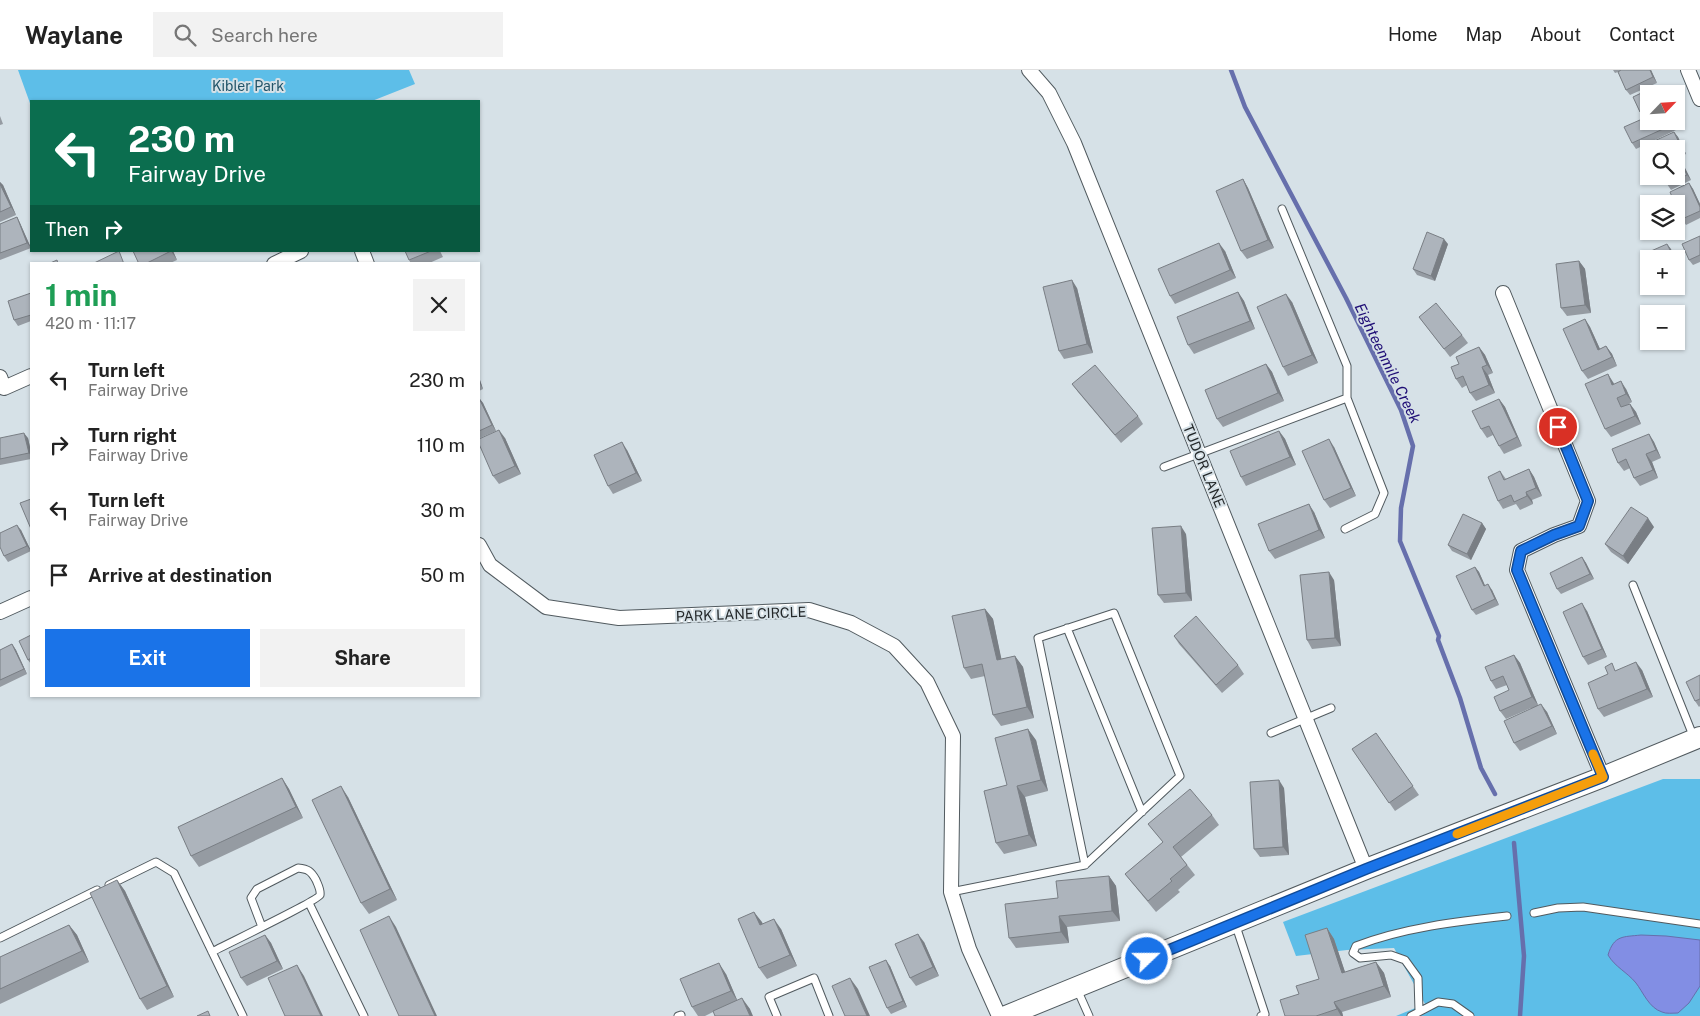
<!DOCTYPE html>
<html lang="en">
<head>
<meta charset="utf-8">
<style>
	body { margin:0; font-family:"Public Sans",sans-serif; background:#f2f2f2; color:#222; height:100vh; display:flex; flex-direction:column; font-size:19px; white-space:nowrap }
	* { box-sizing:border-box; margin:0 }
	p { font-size:16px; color:#767676 }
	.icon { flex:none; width:28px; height:28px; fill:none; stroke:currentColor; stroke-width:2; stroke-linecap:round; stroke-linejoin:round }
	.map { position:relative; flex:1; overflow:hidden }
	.details { position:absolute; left:30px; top:192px; width:450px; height:435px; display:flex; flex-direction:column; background:#fff; border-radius:0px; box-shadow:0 1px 4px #0004 }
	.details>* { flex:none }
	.top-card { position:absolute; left:30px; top:30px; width:450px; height:152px; border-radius:0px; box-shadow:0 1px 4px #0004; background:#0b6e4f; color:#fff; overflow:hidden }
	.needle { width:32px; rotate:65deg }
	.tools { position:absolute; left:1640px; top:15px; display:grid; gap:10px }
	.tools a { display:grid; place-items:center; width:45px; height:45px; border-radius:0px; background:#fff; box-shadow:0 1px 4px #0004; font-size:25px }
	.pin { position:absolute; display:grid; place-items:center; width:42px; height:42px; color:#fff; margin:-21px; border:2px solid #fff; border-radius:50%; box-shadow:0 1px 5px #0007 }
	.me { position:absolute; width:55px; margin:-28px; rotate:68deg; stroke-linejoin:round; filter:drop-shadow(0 0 4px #0008) }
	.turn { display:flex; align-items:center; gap:18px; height:105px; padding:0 15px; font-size:22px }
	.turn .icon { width:65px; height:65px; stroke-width:2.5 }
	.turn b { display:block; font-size:35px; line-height:42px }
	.then { display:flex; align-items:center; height:48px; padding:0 15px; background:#0003; gap:10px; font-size:19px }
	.round { display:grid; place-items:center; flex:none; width:52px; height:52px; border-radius:0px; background:#f2f2f2 }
	.headline { display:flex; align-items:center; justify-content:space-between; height:85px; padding:0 15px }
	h1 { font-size:30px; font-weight:700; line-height:38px; color:#1e9e55 }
	.primary-button { display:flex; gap:10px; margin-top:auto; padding:10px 15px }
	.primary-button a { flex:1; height:58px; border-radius:0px; background:#1a73e8; color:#fff; font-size:20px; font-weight:700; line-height:58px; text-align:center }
	.primary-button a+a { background:#f2f2f2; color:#222 }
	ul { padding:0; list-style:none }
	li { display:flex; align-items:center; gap:15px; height:65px; padding:0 15px }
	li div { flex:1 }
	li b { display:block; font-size:19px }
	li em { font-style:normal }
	header { display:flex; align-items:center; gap:30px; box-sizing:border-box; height:70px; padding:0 25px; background:#fff; border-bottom:1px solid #e0e0e0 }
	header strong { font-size:24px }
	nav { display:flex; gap:28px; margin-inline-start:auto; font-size:18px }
	.search { width:350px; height:45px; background:#f2f2f2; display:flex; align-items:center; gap:12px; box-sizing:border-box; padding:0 18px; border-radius:0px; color:#767676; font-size:19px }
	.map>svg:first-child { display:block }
	.green { fill:#5dbee8 }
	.water { fill:#828ee4; stroke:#666fac }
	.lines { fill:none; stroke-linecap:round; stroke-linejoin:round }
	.stream { stroke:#666fac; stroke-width:4.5 }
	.lane-casing { stroke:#515a5f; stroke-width:9 }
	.street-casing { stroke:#515a5f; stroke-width:16 }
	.secondary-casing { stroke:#515a5f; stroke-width:22 }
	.lane { stroke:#fff; stroke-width:7 }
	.street { stroke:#fff; stroke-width:14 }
	.secondary { stroke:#fff; stroke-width:20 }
	.wall { fill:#959ba2 }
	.shaded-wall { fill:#797e84 }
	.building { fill:#adb4bc; stroke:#797e84 }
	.route-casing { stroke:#114b97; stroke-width:12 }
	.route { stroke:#1a73e8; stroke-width:9 }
	.slow { stroke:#f59e0b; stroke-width:9 }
	.labels { text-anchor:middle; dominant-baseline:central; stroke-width:4; stroke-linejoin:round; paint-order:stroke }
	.park-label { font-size:14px; fill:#225469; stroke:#d6e1e7 }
	.street-label { font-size:14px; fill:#24282a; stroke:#d6e1e7 }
	.water-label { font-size:15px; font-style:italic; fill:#1e0d75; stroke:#d6e1e7 }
</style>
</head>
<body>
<header>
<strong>Waylane</strong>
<div class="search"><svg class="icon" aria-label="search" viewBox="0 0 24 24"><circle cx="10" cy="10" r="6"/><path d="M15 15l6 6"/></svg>Search here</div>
<nav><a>Home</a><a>Map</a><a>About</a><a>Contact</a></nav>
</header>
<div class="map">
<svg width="1700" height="946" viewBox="0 0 1700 946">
	<rect width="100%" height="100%" fill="#d6e1e7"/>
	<!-- green -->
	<path class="green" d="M18,0h391l6,14 -43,17h-341v5z
		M1663,709h37v237h-304l29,-12 -31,-56 -47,2 -51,6 -13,-34z"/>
	<!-- water -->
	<path class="water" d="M1641,865l25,1 34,4v46l-11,17 -11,10c-5,0 -12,1 -16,-1 -13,-4 -19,-20 -26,-29 -9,-11 -21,-16 -28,-28 6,-20 15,-18 33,-20z"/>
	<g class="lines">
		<!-- stream -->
		<path class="stream" d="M1231,0l14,37 101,191 55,112 12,36 -12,62 -1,33 39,95 -1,4 22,58 21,70 14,26
			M1514,773l10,113 -4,60"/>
		<!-- lane casing -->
		<g class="lane-casing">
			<path id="lane" d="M1164,397l183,-69v-32l-65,-157
				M1345,459l30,-15 9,-21 -37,-95
				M1633,515l61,153
				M1067,558l75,184
				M1271,663l60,-25
				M109,815l47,-23 18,11 69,143
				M951,822l134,-27 95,-89 -66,-163 -76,25 47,227
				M309,833l55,113
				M1534,843l24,-5 25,-1 117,17
				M1235,853l30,91 -4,2
				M0,868l97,-48
				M212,882c13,-7 105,-51 108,-57 1,-5 -2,-10 -4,-15 -5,-9 -8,-11 -18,-12l-41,21 -6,9 11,29
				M1077,919l12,27
				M1419,941l-1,-33 -13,-18 -14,-5 -31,3 -7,-5 3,-7c46,-18 103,-25 151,-30
				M678,946l3,-1
				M777,946l-8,-19 45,-19 15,38
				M1411,946l27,-14 15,2 17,12"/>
		</g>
		<!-- street casing -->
		<g class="street-casing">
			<path id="street" d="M1029,0l20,23 25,50 292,726
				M1688,0l12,29
				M362,181l5,13
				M274,194l27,-13
				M1503,223l85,208 -9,25 -25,9 -33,16 -4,19 86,207
				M0,307l4,11 27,-12
				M479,475l11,20 56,42 73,11 190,-8 42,13 43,23 33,36 26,54 -2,156 18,57 30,67
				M0,542l31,-14"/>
		</g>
		<!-- secondary casing -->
		<g class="secondary-casing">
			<path id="secondary" d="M1006,946l360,-147 237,-92 97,-40"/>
		</g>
		<!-- lane -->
		<use href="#lane" class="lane"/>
		<!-- street -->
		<use href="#street" class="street"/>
		<!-- secondary -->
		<use href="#secondary" class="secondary"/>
	</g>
	<!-- wall -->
	<path class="wall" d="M1613,0h38l6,13 -27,12 -4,-5 -8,-18 -3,1z
		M1656,16l5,8h-12v21l-6,2 -3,-5 -7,-15z
		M0,46l3,8 -3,1z
		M1672,51l4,9 -40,19 -4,-6z
		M1674,62l4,5 8,17 -10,5v-10z
		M1684,96l7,14 -20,10 -4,-6z
		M1243,109l5,9 26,60 -27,11 -6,-8z
		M0,112l3,3 13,30 -16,7z
		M1689,113l4,6 7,15v14l-14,7 -4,-6z
		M17,147l3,6 11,25 -31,12v-36z
		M1700,166v26l-7,3 -4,-5z
		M1448,174l-13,37 -18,-6 -4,-6z
		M133,181h40l4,9 -9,4h-29z
		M405,181h35l3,6 -16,7h-16z
		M1225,181l11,27 -61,26 -5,-8z
		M1579,191l6,8 6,44 -24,3 -6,-8z
		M1077,218l16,65 -29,6 -5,-8z
		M1238,222l6,9 11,28 -61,25 -6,-9z
		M31,223v28l-13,5 -4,-6z
		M1292,232l26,61 -30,13 -5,-9z
		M1419,247l43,18 6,8 -18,14z
		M1585,249l5,8 10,22 6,-3 6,8 5,12 -29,13 -6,-8z
		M1479,277l6,8 8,18 -5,2 7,18 -19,8 -6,-8 -3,-8 -5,3 -6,-9 3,-15z
		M1266,294l6,8 12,29 -61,26 -6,-8z
		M479,307l4,12 -4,2z
		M1613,312l1,2 12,5 6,13 -5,3 3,-1 6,8 5,12 -30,13 -6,-8z
		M1072,314l66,32 5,8 -22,19 -43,-51z
		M479,328l4,5 13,28 -16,7 -1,-2z
		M1499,329l6,8 17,39 -18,8 -5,-8 -6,-11 -6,3 -6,-9z
		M1279,361l6,8 11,26 -50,21 -5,-9z
		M1649,364l5,8 7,16 -9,4 6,16 -18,8 -6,-8 -4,-10 -6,3 -6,-8z
		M0,368h28l3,14v7l-31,6z
		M505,368l16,36 -22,10 -6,-8z
		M1334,377l22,49 -26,12 -6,-8z
		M627,380l15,31 -29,13 -5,-8z
		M1529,399l5,8 8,19 -10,4 1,4 -13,6 -4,-6 -13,5 -5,-8 2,-30 6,8z
		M1314,442l11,26 -50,21 -6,-8z
		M1482,453l4,6 -15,31 -19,-9 -4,-6z
		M1654,457l-26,37 -17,-12 -6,-8z
		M21,460l10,21 -23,11 -4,-6z
		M1186,464l6,67 -28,2 -6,-8z
		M1582,487l4,6 8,16 -33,15 -4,-5z
		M1475,497l4,5 6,14 7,4 7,15 -23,10 -4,-5z
		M1334,510l7,66 -29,3 -5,-9z
		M985,539l8,10 8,40 14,-3 8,11 11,51 -33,8 -8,-11 -8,-39 -14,3 -7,-11z
		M1587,541l20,46 -19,8 -5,-8z
		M31,565v29l-3,-4z
		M1174,566l64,29 6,9 -22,19 -43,-49z
		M12,574l4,6 11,24 -27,13v-37z
		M1514,585l6,8 18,42 9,7 10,22 -37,17 -6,-8 17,-35 -25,11 -6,-8 9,-21 -2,-5 -11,4 -5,-8z
		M1617,600h25l11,27 -49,20 -6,-8z
		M1700,605v31l-1,1 -4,-6z
		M1376,663l43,62 -24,16 -43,-62z
		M1036,670l12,51 -23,6 12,49 -33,8 -8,-11 11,-58z
		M282,708l7,11 14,29 -104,49 -8,-11z
		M1284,718l5,67 -29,2 -6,-8z
		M348,727l49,103 -28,14 -8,-11z
		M1212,745l7,10 -38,32 14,18 -17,15 2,2 -24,20 -23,-28 -8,-10 38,-32 -15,-18z
		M1109,806l7,10 4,35 -53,6 2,16 -53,5 -7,-10 49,-40z
		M117,810l8,11 49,106 -27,13 -7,-11z
		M754,842l8,12 19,5 16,37 -30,13 -8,-11z
		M69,855l8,10 12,27 -89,42v-47z
		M1327,858l7,11 11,33 31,-10 8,11 7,24 -49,15 1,4h-58l14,-22 20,-15z
		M265,865l6,8 12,26 -36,17 -6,-8z
		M924,872l15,34 -23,10 -6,-8z
		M890,896l17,41 -16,7 -4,-6z
		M726,904l11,26 13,9 -37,3 -8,4h-7l-6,-9z"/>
	<!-- shaded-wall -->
	<path class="shaded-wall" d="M1650,0h1l6,13 -4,-6z
		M1674,62l4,5 8,17 -4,-5z
		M1680,90l4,6 7,14 -4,-5z
		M1243,109l5,9 26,60 -6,-8z
		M0,112l3,3 13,30 -5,-8 -11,-23z
		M1689,113l4,6 7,15v3z
		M17,147l3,6 11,25 -4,-5z
		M1444,169l4,5 -13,37 -4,-5z
		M1219,173l6,8 11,27 -6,-8z
		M1667,174l4,5 4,10h-1z
		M171,181h2l4,9z
		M1579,191l6,8 6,44 -6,-8z
		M1072,210l5,8 16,65 -6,-9z
		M1238,222l6,9 11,28 -5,-8z
		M1286,224l6,8 26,61 -6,-8z
		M1585,249l5,8 14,31 -6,-8z
		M1606,276l6,8 5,12 -5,-9z
		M1479,277l6,8 8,18 -6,-8z
		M1266,294l6,8 12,29 -6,-8z
		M1482,297l6,8 7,18 -6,-8z
		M1608,304l5,8 5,11 -6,-8z
		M479,307l4,12 -4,-7z
		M1621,311l5,8 6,13 -6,-8z
		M479,328l4,5 13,28 -4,-6z
		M1499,329l6,8 17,39 -5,-9z
		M1630,334l6,8 5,12 -6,-8z
		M499,360l6,8 16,36 -6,-8z
		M1279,361l6,8 11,26 -6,-8z
		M24,363l4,5 3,14v4l-2,-3z
		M1649,364l5,8 7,16 -5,-8z
		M1329,369l5,8 22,49 -5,-8z
		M622,372l5,8 15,31 -6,-8z
		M1646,384l6,8 6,16 -5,-8z
		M1529,399l5,8 8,19 -6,-8z
		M1526,422l6,8 1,4 -6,-8z
		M1309,434l5,8 11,26 -6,-8z
		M1648,448l6,9 -26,37 -5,-8z
		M1482,453l4,6 -15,31 -4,-6z
		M17,455l4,5 10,21 -4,-5z
		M1181,456l5,8 6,67 -6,-8z
		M1582,487l4,6 8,16 -4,-5z
		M1475,497l4,5 9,20 -4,-6z
		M1329,502l5,8 7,66 -6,-8z
		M1488,514l4,6 7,15 -4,-6z
		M1582,533l5,8 20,46 -5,-8z
		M985,539l8,10 11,52 -7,-11z
		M12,574l4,6 11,24 -3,-5z
		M1514,585l6,8 18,42 -6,-8z
		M1015,586l8,11 11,51 -7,-11z
		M1636,592l6,8 11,27 -6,-8z
		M1541,634l6,8 10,22 -5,-8z
		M1028,659l8,11 12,51 -7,-11z
		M282,708l7,11 14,29 -7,-11z
		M1279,710l5,8 5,67 -6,-8z
		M341,716l7,11 49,103 -7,-11z
		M1017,716l8,11 12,49 -8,-11z
		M1109,806l7,10 4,35 -8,-10z
		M117,810l8,11 49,106 -7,-11z
		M754,842l8,10 6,14 -8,-11z
		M389,846l7,11 41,89h-2z
		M1059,846l8,11 2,16 -8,-11z
		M774,849l7,10 16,37 -7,-11z
		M69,855l8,10 12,27 -7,-11z
		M1327,858l7,11 15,45 -7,-11z
		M918,864l6,8 15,34 -6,-9z
		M265,865l6,8 12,26 -6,-8z
		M886,890l4,6 17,41 -4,-6z
		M1376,892l8,11 7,24 -7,-11z
		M719,893l7,11 12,28 -7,-11z
		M297,895l7,11 19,40h-2z
		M850,908l8,11 12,27h-3z
		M742,928l8,11 3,7h-3z
		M1334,932l8,10 1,4h-2l-4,-7z"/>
	<!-- building -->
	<path class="building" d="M1621,0h29l3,7 -27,13 -8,-18z
		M1656,16l4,8h-11v13l-9,5 -7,-15z
		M1649,46v5h22l1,4 -40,18 -8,-16z
		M1674,62l8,17 -6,2v-2h-21l-3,-7z
		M1680,90l7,15 -20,9 -3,-8h12v-14z
		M1243,109l25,61 -27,11 -25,-60z
		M1689,113l11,24v4l-18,8 -6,-12v-3h-1l-5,-12z
		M0,114l11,23 -11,5z
		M17,147l10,26 -27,10v-29z
		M1427,162l17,7 -13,37 -18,-7z
		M1700,166v19l-11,5 -7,-16z
		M1219,173l11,27 -60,26 -12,-27z
		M1667,174l7,14 -2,1h-18l-3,-8z
		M119,181l5,13h-32z
		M133,181h38l-26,13h-6z
		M405,181h26l-22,9z
		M57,190l1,4h-10z
		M1579,191l6,44 -24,3 -5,-44z
		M1072,210l15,64 -28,7 -16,-64z
		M1238,222l12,29 -62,24 -11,-28z
		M31,223v22l-17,5 -6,-19z
		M1286,224l26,61 -29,12 -26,-60z
		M1436,233l26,32 -18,14 -25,-32z
		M1585,249l13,31 8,-4 6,11 -30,14 -19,-42z
		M1479,277l8,18 -5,2 7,18 -19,8 -7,-17 -7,3 -5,-12 8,-3 -3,-7z
		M1266,294l12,29 -61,26 -12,-29z
		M1095,295l43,51 -23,19 -43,-51z
		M1608,304l4,11 9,-4 5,13 -9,4 4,9 9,-3 5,12 -30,13 -20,-45z
		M479,328l13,27 -13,6z
		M1499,329l18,38 -18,9 -10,-20 -8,3 -9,-18z
		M499,360l16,36 -22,10 -14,-32v-5z
		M1279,361l11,26 -49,20 -11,-26z
		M24,363l5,20 -29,6v-21z
		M1649,364l7,16 -10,4 7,16 -19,8 -8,-19 -8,4 -6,-14z
		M1329,369l22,49 -27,12 -22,-49z
		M622,372l14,31 -28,13 -14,-31z
		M1529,399l7,19 -10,4 1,4 -13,6 -3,-7 -13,6 -10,-24 12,-6 4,9z
		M31,429v30l-11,-26z
		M1309,434l10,26 -50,21 -11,-27z
		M1631,437l17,11 -25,38 -18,-12z
		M1463,444l19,9 -15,31 -19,-9z
		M17,455l10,21 -23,10 -4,-9v-14z
		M1181,456l5,67 -28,2 -6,-67z
		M1582,487l8,17 -33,15 -7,-16z
		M1475,497l9,19 4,-2 7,15 -23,11 -16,-34z
		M1329,502l6,66 -28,2 -7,-65z
		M1582,533l20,46 -19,8 -20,-45z
		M985,539l12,51 18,-4 12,51 -34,8 -11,-51 -18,4 -12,-52z
		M1196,546l42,49 -22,20 -42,-49z
		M31,565v23l-3,2 -9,-19z
		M12,574l12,25 -24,11v-30z
		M1514,585l18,42 -32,14 -6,-14 15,-7 -6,-14 -12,5 -6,-14z
		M1636,592l11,27 -49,20 -10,-26 20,-9 -3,-7 7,-4 3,8z
		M1700,605v24l-5,2 -9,-19z
		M1541,634l11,22 -38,17 -10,-22z
		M1028,659l13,51 -24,6 12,49 -33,8 -12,-52 23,-6 -12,-47z
		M1376,663l37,53 -24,17 -37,-54z
		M282,708l14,29 -105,49 -13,-29z
		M1279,710l4,67 -29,2 -4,-67z
		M341,716l49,103 -29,14 -49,-103z
		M1190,719l22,26 -39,32 14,18 -17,14 2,2 -24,20 -23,-27 38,-32 -15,-18z
		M1109,806l3,35 -53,5 2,16 -52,6 -4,-34 53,-6 -2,-17z
		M117,810l50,106 -27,13 -50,-106z
		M754,842l6,13 14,-6 16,36 -31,13 -21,-49z
		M389,846l46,100h-36l-39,-86z
		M69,855l13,26 -82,38v-32z
		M1327,858l15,45 34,-11 8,24 -50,16 3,7 -21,7h-31l-5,-16 19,-6 -3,-8 23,-7 -14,-44z
		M918,864l15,33 -23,11 -15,-34z
		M265,865l12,26 -36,17 -12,-26z
		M886,890l17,41 -16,7 -18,-41z
		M719,893l12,28 -39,16 -12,-28z
		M297,895l24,51h-36l-17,-38z
		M850,908l17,38h-22l-13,-30z
		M742,928l8,18h-35l-2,-5z
		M208,941l2,5h-13z"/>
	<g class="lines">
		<!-- route casing -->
		<g class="route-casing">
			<path id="route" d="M1147,889l219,-90 237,-92 -86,-207 4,-19 33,-16 25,-9 9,-25 -30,-74"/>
		</g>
		<!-- route -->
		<use href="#route" class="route"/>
		<!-- slow -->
		<path class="slow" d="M1457,764l146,-57 -10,-23"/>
	</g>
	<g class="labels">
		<!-- park labels -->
		<g class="park-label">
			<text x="248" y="16">Kibler Park</text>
		</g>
		<!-- street labels -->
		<g class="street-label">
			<text transform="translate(1204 396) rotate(68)">TUDOR LANE</text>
			<text transform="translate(741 544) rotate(-2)">PARK LANE CIRCLE</text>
		</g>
		<!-- water labels -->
		<g class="water-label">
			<text transform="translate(1388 293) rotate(64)">Eighteenmile Creek</text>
		</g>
	</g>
</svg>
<div class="tools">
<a><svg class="needle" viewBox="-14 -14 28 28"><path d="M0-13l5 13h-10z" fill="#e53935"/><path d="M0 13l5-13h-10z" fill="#767676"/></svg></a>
<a><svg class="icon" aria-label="search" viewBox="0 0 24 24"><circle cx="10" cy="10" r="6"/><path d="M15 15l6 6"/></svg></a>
<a><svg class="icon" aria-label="layers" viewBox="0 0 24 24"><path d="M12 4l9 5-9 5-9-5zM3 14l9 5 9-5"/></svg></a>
<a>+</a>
<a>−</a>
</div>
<div class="pin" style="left:1558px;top:357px;background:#d93025"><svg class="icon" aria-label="arrive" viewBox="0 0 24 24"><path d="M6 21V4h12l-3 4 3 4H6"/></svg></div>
<svg class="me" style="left:1147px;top:889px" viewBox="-20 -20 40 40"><circle r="17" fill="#1a73e8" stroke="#fff" stroke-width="3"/><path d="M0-11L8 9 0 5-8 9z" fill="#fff"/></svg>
<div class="top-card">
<div class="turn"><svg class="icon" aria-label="left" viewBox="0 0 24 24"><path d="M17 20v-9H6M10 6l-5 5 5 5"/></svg><div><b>230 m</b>Fairway Drive</div></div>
<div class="then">Then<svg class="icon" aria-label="right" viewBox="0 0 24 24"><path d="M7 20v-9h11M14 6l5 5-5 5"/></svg></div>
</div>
<section class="details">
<div class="headline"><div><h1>1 min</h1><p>420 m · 11:17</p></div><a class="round"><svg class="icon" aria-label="close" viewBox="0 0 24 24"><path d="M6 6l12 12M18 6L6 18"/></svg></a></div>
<ul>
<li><svg class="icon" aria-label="left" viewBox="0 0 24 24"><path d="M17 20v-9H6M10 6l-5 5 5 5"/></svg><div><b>Turn left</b><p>Fairway Drive</p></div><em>230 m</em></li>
<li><svg class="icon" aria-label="right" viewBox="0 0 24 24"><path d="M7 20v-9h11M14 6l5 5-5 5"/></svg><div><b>Turn right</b><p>Fairway Drive</p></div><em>110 m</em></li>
<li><svg class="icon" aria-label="left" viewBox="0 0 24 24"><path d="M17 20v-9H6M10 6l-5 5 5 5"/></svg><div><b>Turn left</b><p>Fairway Drive</p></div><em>30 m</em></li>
<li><svg class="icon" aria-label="arrive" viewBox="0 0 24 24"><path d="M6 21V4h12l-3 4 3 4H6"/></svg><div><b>Arrive at destination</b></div><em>50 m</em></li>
</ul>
<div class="primary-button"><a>Exit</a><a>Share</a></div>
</section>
</div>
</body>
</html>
